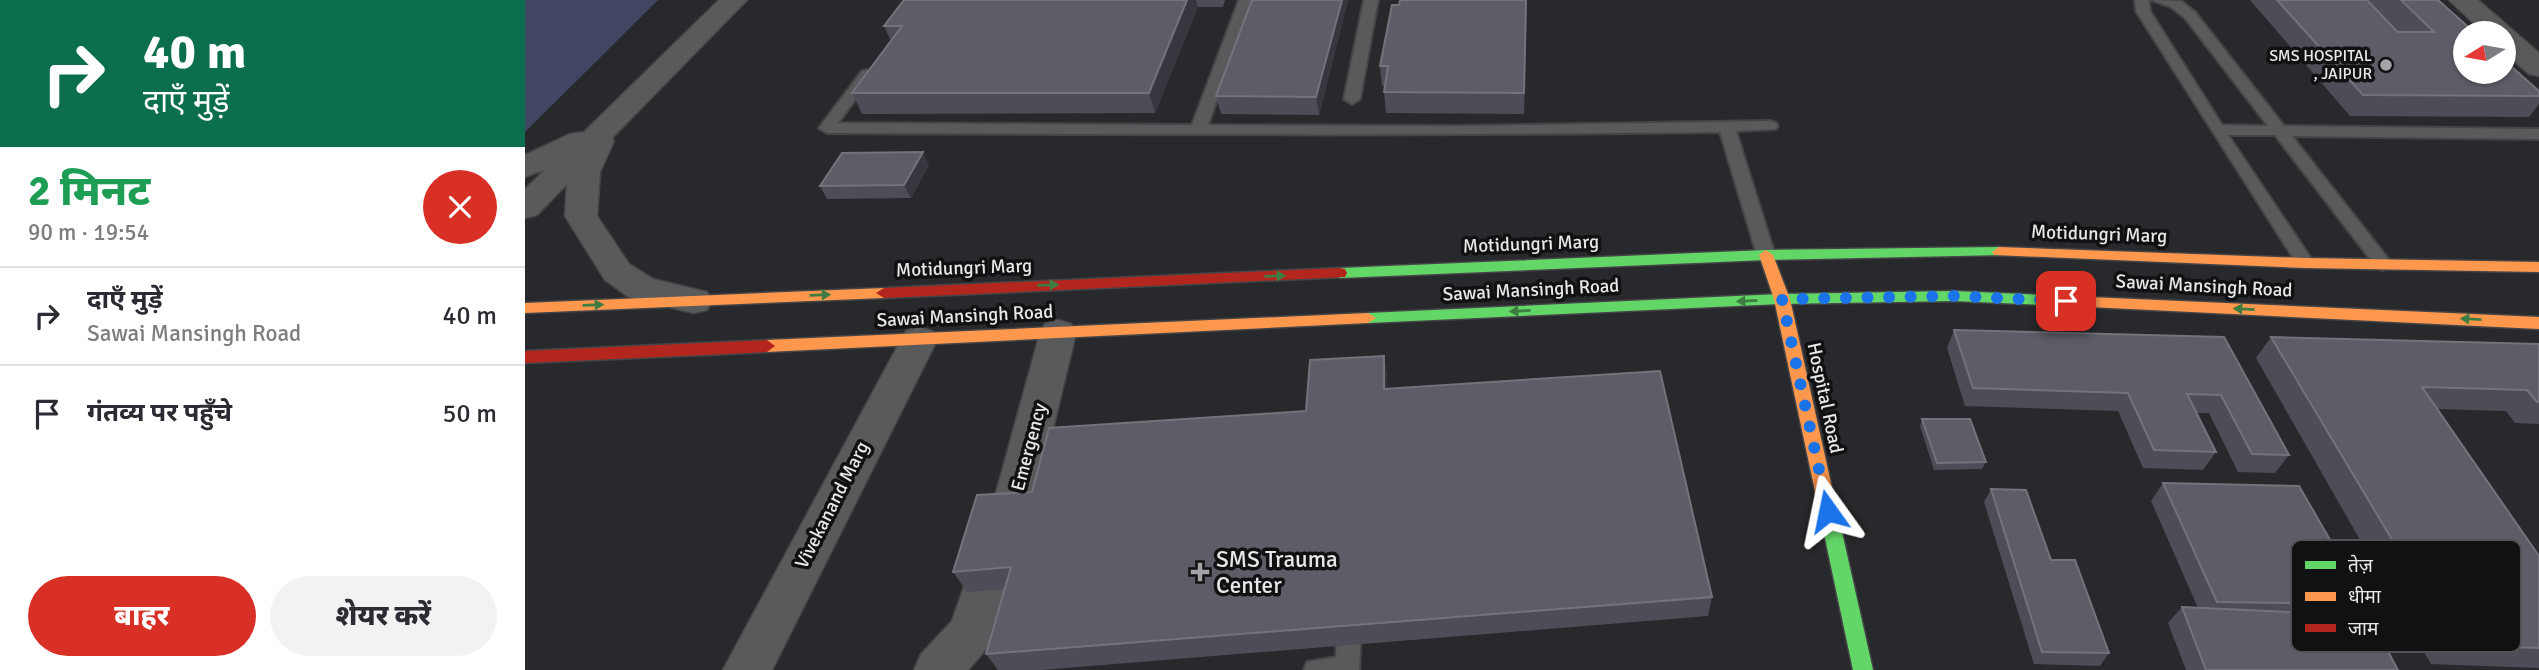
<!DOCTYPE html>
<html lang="hi">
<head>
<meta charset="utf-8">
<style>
	body { margin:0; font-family:Signika,"Noto Sans Devanagari",sans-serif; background:#f2f2f3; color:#2b2b33; height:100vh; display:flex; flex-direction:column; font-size:26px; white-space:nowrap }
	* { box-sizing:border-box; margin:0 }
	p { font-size:23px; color:#7c7c81 }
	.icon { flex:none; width:38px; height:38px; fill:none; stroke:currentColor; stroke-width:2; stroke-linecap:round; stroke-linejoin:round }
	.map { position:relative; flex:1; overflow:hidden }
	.sheet { display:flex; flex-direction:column; background:#fff; width:525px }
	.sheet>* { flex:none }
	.banner { background:#0b6e4f; color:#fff; overflow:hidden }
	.needle { width:46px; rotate:259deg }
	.controls { position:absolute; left:1928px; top:21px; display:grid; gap:14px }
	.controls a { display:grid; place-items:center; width:63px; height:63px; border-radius:50%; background:#fff; box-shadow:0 2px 5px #0004; font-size:35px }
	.pin { position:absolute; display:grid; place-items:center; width:60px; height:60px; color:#fff; margin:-30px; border-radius:14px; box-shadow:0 4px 10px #0006 }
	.me { position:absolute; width:77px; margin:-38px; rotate:348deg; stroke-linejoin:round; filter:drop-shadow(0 0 5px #0008) }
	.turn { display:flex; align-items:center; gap:24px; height:147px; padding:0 28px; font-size:32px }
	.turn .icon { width:91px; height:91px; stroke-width:2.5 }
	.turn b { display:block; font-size:49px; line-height:60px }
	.round { display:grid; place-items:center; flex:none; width:74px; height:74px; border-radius:37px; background:#f2f2f3 }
	.summary { display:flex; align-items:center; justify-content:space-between; height:119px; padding:0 28px }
	h1 { font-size:42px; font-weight:800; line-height:52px; color:#1e9e55 }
	.action { display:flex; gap:14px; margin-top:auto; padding:14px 28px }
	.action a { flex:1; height:80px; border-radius:42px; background:#d93025; color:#fff; font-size:28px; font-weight:800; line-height:80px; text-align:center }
	.action a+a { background:#f2f2f3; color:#2b2b33 }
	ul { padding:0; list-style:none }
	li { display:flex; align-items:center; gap:21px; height:98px; padding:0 28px; border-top:2px solid #e1e1e2 }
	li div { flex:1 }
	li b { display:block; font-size:26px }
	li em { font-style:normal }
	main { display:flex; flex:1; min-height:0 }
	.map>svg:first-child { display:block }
	.green { fill:#414663 }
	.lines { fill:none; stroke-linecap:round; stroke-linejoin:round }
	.lane-casing { stroke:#454547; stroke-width:4 }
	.street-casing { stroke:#454547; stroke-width:3 }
	.fast-casing { stroke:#454547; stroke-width:3 }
	.slow-casing { stroke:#454547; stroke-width:3 }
	.jam-casing { stroke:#454547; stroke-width:3 }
	.lane { fill:#595a5c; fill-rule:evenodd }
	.street { fill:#595a5c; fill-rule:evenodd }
	.fast { fill:#63d668; fill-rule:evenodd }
	.slow { fill:#ff974d; fill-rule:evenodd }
	.jam { fill:#b3261e; fill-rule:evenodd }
	.wall { fill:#4c4d56 }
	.shaded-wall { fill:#36373f }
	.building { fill:#5c5d66; stroke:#72737b; stroke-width:2 }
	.oneway { fill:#3e7d42 }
	.route { stroke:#1a73e8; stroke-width:12; stroke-dasharray:0 21.6 }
	.poi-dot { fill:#a4a5a8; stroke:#101113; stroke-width:2.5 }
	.labels { text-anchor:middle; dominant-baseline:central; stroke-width:7; stroke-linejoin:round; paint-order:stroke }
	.far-poi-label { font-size:16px; fill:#e7e8eb; stroke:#101113; text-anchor:end }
	.street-label { font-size:19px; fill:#e7e8eb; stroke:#101113 }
	.near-poi-label { font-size:23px; fill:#e7e8eb; stroke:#101113; text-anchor:start }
	.key { fill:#101113; stroke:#505254; stroke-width:2 }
	.key-label { font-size:19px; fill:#e7e8eb }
</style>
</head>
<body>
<main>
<section class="sheet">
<div class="banner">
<div class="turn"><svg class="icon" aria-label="right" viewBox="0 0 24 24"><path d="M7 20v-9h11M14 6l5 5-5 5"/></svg><div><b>40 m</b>दाएँ मुड़ें</div></div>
</div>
<div class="summary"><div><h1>2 मिनट</h1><p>90 m · 19:54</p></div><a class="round" style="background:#d93025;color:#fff"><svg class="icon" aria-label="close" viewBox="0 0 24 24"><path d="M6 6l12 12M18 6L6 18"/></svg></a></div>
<ul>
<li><svg class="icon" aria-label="right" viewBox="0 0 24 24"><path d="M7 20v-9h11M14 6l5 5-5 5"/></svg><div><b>दाएँ मुड़ें</b><p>Sawai Mansingh Road</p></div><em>40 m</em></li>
<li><svg class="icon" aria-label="arrive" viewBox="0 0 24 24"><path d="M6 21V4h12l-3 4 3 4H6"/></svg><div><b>गंतव्य पर पहुँचे</b></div><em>50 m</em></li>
</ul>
<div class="action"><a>बाहर</a><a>शेयर करें</a></div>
</section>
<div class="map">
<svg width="2014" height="670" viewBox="0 0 2014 670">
	<rect width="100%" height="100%" fill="#28292c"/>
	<!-- green -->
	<path class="green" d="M0,0h133l-133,132z"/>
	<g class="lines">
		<!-- lane casing -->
		<g class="lane-casing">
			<path id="lane" d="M714,0h14l-45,125 250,1 312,-5 6,2 2,3 -2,3 -40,2 39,124 -9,6 -9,-6 -37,-123c-298,4 -595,2 -893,1l-8,-5 43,-57 5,-1 7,4 -36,49 354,2z
				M839,0h14l-18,99 -8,5 -8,-5z
				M1610,0h14l1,11 72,114 46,1 -83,-108 -14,-11 -19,-7 29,1 14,11 89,114 255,3v10l-247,-3 97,124 3,4 -9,6 -6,-2 -102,-133h-47l86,128 -3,4h-12l-163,-256z
				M824,624l9,3 3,8 -2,35h-55l3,-8 29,-5 1,-22 3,-8z"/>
		</g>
		<!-- street casing -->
		<g class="street-casing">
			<path id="street" d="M194,0h28l-135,138 2,3 -14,31 -3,44 32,48 24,15 54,13 5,9 -5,9 -13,3 -64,-15 -25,-18 -40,-64 2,-32 -30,31 -12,3v-29l21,-20 -21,8v-22l45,-21 14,-2z
				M1924,0h29l61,53v23l-10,-2 -25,-22v-19h-20z
				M533,320l13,4 5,9 -41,171 -41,129 -7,15 -19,22h-54l7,-16 31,-33 41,-117 47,-171 5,-9z
				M394,327l13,4 5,9 -165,330h-49l178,-330 5,-9z"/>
		</g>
		<!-- fast casing -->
		<g class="fast-casing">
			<path id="fast" d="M1474,247l7,5 -2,3 -238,5 -426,18 -7,-5 7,-5 426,-18z
				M1429,291l135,6 8,5 -8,5 -135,-6 -172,3 -414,19 -8,-5 8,-5 414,-19z
				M1303,502l6,3 3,5 36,160h-20l-34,-160 3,-5z"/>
		</g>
		<!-- slow casing -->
		<g class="slow-casing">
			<path id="slow" d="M1474,247l306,11 234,4v10l-234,-4 -311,-13 -2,-3z
				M1241,250l7,5 17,44 47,211 -3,5 -6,3 -6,-3 -3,-5 -45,-211 -15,-44z
				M359,288l8,5 -8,5 -359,15v-10z
				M1564,297l450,20v12l-450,-22 -8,-5z
				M843,313l8,5 -8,5 -601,29 -8,-6 8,-6z"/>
		</g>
		<!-- jam casing -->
		<g class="jam-casing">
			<path id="jam" d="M815,268l5,1 2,4 -2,4 -461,21 -8,-5 8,-5z
				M242,340l8,6 -8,6 -242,11v-12z"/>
		</g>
		<!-- lane -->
		<use href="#lane" class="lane"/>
		<!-- street -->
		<use href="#street" class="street"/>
		<!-- fast -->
		<use href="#fast" class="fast"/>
		<!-- slow -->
		<use href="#slow" class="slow"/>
		<!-- jam -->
		<use href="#jam" class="jam"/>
	</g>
	<!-- wall -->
	<path class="wall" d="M379,0h321l-2,7h-25l-43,106 -293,1 -10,-21 39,-52 -7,-15z
		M727,0h96l-29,115 -98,-1 -5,-18z
		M875,0h127l-3,114 -138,-1 -2,-21 1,-6h-3l-2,-20z
		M1725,0h117l31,32h2l-32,-32h70l101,91v13l-10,13 -179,-1z
		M404,165l-18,33 -84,1 -7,-13z
		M1429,330l270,7 65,118 -14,18 -37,-1 -29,-59h-13l20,39 -13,18 -60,-2 -25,-57 -153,-5 -18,-58z
		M1746,337l268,7v80l-24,-1 -9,-12 -69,-2 102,147v112l-108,-4 -175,-306z
		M859,356l3,21v12l325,208 -4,19 -667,54h-43l-12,-16 19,-65 -38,3 -14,-20 79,-80 274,-81z
		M1397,419l64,43 -4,7 -48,1 -14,-44z
		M1638,483l204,121 -12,11 43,55h-212l-18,-47 14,-16 16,1 -47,-107z
		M1466,489l60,71 58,93 -9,13 -66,-2 -50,-162z"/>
	<!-- shaded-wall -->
	<path class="shaded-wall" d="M662,0h9l2,7 -43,106 -6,-20z
		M817,0h6v1l-29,114 -3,-18z
		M1001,0h1l-3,114v-21z
		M398,152l6,13 -18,33 -7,-13z
		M859,356l3,21v33l-3,-21z"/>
	<!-- building -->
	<path class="building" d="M379,0h283l-38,93h-297l50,-67h-18z
		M727,0h90l-26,97 -100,-1z
		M875,0h126l-2,93 -140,-1 4,-26h-8l12,-61h7z
		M1752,0h90l31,32h36l-33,-32h37l37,33h-9v39h38v-12l35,31v5l-176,-1z
		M398,152l-19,33 -84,1 22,-33z
		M1429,330l270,7 65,118 -37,-1 -31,-59 -34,-1 29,58 -62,-2 -26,-57 -155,-5z
		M1746,337l268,7v58h-2l-10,-12 -105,-3 117,169v92l-84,-3z
		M859,356v33l276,-18 52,226 -726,57 25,-87 -58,5 24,-77 55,-3 17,-64 257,-17 4,-51z
		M1397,419h48l16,43 -49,1z
		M1638,483l136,3 68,118 -150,-2z
		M1466,489l35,1 25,70h24l34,93 -67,-1z
		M1657,607l187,9 29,54h-192z"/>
	<!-- one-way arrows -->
	<defs><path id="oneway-solid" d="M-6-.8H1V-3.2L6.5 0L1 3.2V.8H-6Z" transform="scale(1.75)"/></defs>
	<g class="oneway">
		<use href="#oneway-solid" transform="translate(750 276) rotate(-2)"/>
		<use href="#oneway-solid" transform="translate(523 285) rotate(-2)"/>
		<use href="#oneway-solid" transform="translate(295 295) rotate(-2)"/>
		<use href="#oneway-solid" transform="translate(1222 301) rotate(177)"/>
		<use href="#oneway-solid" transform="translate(68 305) rotate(-2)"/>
		<use href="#oneway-solid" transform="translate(1719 309) rotate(-177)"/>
		<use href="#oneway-solid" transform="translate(995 311) rotate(177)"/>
		<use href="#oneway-solid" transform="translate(1946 319) rotate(-177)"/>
	</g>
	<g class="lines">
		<!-- route -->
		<path class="route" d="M1303,511l-46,-212 172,-3 112,5"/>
	</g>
	<!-- markers -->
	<g class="poi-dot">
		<circle cx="1861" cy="65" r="7"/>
		<path d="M671.5 561.5h7v7h7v7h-7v7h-7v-7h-7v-7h7z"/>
	</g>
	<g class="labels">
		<!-- far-poi labels -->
		<g class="far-poi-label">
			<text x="1847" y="56">SMS HOSPITAL<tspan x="1847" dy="18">, JAIPUR</tspan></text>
		</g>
		<!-- street labels -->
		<g class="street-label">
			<text transform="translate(1574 234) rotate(2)">Motidungri Marg</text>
			<text transform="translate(1006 244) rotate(-2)">Motidungri Marg</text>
			<text transform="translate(439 268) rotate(-2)">Motidungri Marg</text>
			<text transform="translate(1679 286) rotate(3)">Sawai Mansingh Road</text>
			<text transform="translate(1006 290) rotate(-3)">Sawai Mansingh Road</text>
			<text transform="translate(440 316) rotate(-3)">Sawai Mansingh Road</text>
			<text transform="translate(1300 398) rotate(78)">Hospital Road</text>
			<text transform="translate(504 447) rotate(-75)">Emergency</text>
			<text transform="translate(307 505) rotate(-63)">Vivekanand Marg</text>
		</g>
		<!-- near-poi labels -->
		<g class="near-poi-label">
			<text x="691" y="559">SMS Trauma<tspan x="691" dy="26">Center</tspan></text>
		</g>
	</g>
	<!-- legend -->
	<rect x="1766" y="540" width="230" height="112" rx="10" class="key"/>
	<rect x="1780" y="561" width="31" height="8" fill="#63d668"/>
	<rect x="1780" y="592" width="31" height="9" fill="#ff974d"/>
	<rect x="1780" y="624" width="31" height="8" fill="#b3261e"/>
	<g class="key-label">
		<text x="1823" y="572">तेज़</text>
		<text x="1823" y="603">धीमा</text>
		<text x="1823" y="635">जाम</text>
	</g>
</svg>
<div class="controls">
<a><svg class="needle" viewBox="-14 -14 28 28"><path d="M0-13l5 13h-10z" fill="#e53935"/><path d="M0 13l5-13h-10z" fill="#7c7c81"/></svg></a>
</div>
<div class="pin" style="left:1541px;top:301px;background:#d93025"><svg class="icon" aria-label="arrive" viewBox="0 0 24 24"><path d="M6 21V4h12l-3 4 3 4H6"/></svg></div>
<svg class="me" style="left:1303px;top:511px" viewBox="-20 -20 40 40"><path d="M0-17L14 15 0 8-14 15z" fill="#1a73e8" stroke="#fff" stroke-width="4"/></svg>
</div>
</main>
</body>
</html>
